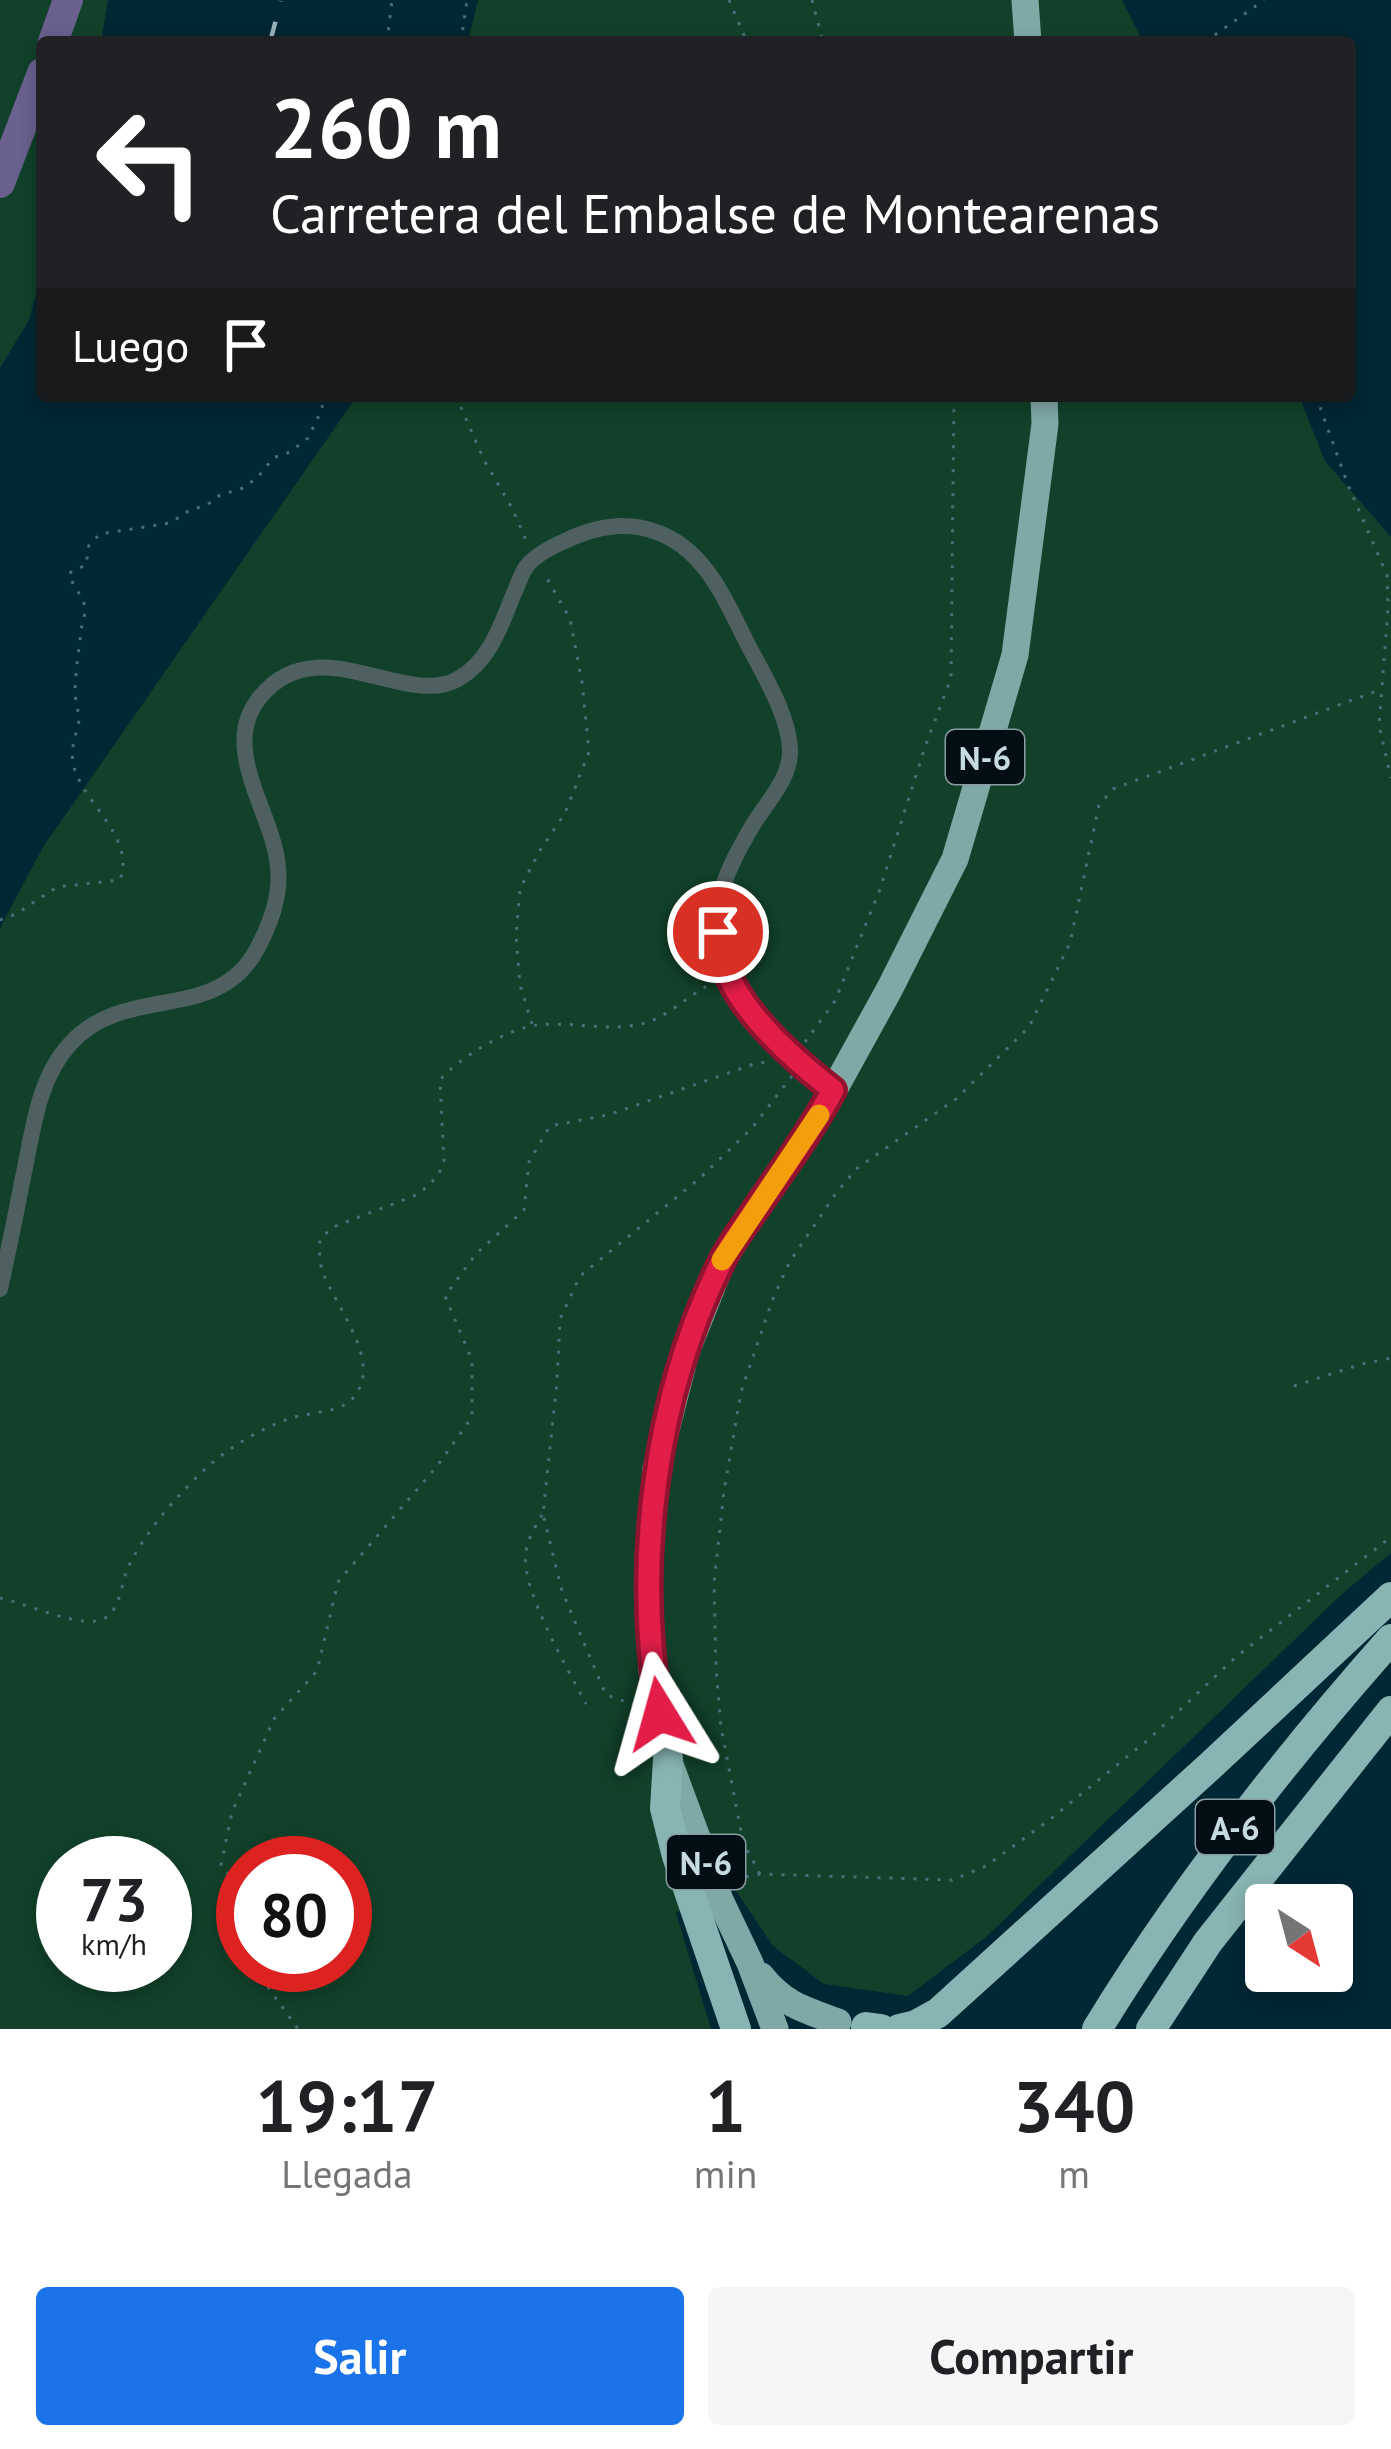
<!DOCTYPE html>
<html lang="es">
<head>
<meta charset="utf-8">
<style>
	body { margin:0; font-family:"PT Sans",sans-serif; background:#f6f6f6; color:#202124; height:100vh; display:flex; flex-direction:column; font-size:45px; white-space:nowrap }
	* { box-sizing:border-box; margin:0 }
	p { font-size:39px; color:#757577 }
	.icon { flex:none; width:66px; height:66px; fill:none; stroke:currentColor; stroke-width:2; stroke-linecap:round; stroke-linejoin:round }
	.map { position:relative; height:2029px; overflow:hidden }
	.details { display:flex; flex-direction:column; background:#fff; flex:1 }
	.details>* { flex:none }
	.top-card { position:absolute; left:36px; top:36px; width:1320px; height:366px; border-radius:12px; box-shadow:0 6px 18px #0003; background:#202124; color:#fff; overflow:hidden }
	.needle { width:78px; rotate:144deg }
	.tools { position:absolute; left:1245px; top:1884px; display:grid; gap:24px }
	.tools a { display:grid; place-items:center; width:108px; height:108px; border-radius:12px; background:#fff; box-shadow:0 6px 18px #0003; font-size:60px }
	.speed { position:absolute; left:36px; top:1836px; display:flex; gap:24px; font-size:60px; font-weight:700; text-align:center }
	.speed>* { display:grid; place-content:center; width:156px; height:156px; border-radius:50%; background:#fff; box-shadow:0 6px 18px #0003; line-height:1 }
	.speed small { font-size:30px; font-weight:400 }
	.speed .limit { border:18px solid #d22; background:#fff; color:#111 }
	.pin { position:absolute; display:grid; place-items:center; width:102px; height:102px; color:#fff; margin:-51px; border:6px solid #fff; border-radius:50%; box-shadow:0 3px 12px #0007 }
	.me { position:absolute; width:132px; margin:-66px; rotate:352deg; stroke-linejoin:round; filter:drop-shadow(0 0 9px #0008) }
	.turn { display:flex; align-items:center; gap:42px; height:252px; padding:0 36px; font-size:54px }
	.turn .icon { width:156px; height:156px; stroke-width:2.5 }
	.turn b { display:block; font-size:84px; line-height:102px }
	.then { display:flex; align-items:center; height:114px; padding:0 36px; background:#0003; gap:24px; font-size:45px }
	.eta { display:flex; justify-content:space-evenly; align-items:center; height:204px; text-align:center }
	.eta b { font-size:72px; font-weight:600; line-height:84px }
	.primary-button { display:flex; gap:24px; margin-top:auto; padding:24px 36px }
	.primary-button a { flex:1; height:138px; border-radius:12px; background:#1a73e8; color:#fff; font-size:48px; font-weight:600; line-height:138px; text-align:center }
	.primary-button a+a { background:#f6f6f6; color:#202124 }
	.map>svg:first-child { display:block }
	.green { fill:#11412a; fill-rule:evenodd }
	.lines { fill:none; stroke-linecap:round; stroke-linejoin:round }
	.river { stroke:#69608e; stroke-width:30 }
	.path { stroke:#4d6d78; stroke-width:3; stroke-dasharray:3 9; stroke-linecap:butt }
	.minor { stroke:#4e605f; stroke-width:16 }
	.trunk { stroke:#7fa9a7; stroke-width:27 }
	.motorway { stroke:#87b5b3; stroke-width:30 }
	.rail { stroke:#97b0b9; stroke-width:4.5; stroke-dasharray:21 21; stroke-linecap:butt }
	.route-casing { stroke:#92132f; stroke-width:30 }
	.route { stroke:#e11d48; stroke-width:21 }
	.slow { stroke:#f59e0b; stroke-width:21 }
	.labels { text-anchor:middle; dominant-baseline:central; stroke-width:9; stroke-linejoin:round; paint-order:stroke }
	.shield { fill:#020e14; stroke:#8b9da4; stroke-width:3 }
	.shield-label { font-size:33px; font-weight:bold; fill:#c6dae2 }
</style>
</head>
<body>
<div class="map">
<svg width="1391" height="2029" viewBox="0 0 1391 2029">
	<rect width="100%" height="100%" fill="#002734"/>
	<!-- green -->
	<path class="green" d="M0,0h108l-7,42h-59v230l-13,48 -29,48z
		M478,0h644l21,42h-675z
		M357,396h942l26,65 66,76v1016l-48,40 -357,344 -78,59 -84,-12 -51,-38 -39,-58 -58,25 35,116h-711v-1101l43,-81zM63,1863h102v102h-102zM243,1863h102v102h-102z"/>
	<g class="lines">
		<!-- river -->
		<path class="river" d="M53,42l15,-42
			M0,183l42,-110"/>
		<!-- path -->
		<path class="path" d="M729,0l18,42
			M812,0l11,42
			M387,42l5,-42
			M461,42l6,-42
			M1205,42l59,-42
			M456,396l28,64 28,48 14,32
			M1316,396l32,89 39,90 1,34 -9,116 12,53
			M0,920l16,-6 41,-27 63,-7c16,-45 -39,-77 -47,-117 -2,-15 1,-23 5,-36 3,-12 -3,-24 -3,-36 1,-22 4,-45 7,-66 1,-5 4,-13 3,-18 -3,-13 -13,-21 -16,-34l17,-8 3,-20 11,-11 70,-11 20,-13 17,-5 13,-10 23,-7 15,-11 15,-19 17,-6 18,-14 14,-29 1,-13
			M532,1024l-12,-39 -4,-50 4,-46 19,-37 26,-39 24,-61 -7,-70 -12,-63 -25,-44
			M805,1042l30,-41 45,-112 45,-142 26,-69 3,-282
			M1294,1386l68,-22 29,-6
			M542,1515c-6,11 -14,23 -16,36 -7,36 42,118 60,153
			M0,1598c25,5 85,33 105,20 15,-9 16,-32 22,-48 15,-35 55,-81 85,-107 23,-19 50,-35 79,-45 16,-5 37,-5 53,-13 8,-4 14,-12 17,-21 12,-32 -25,-79 -37,-109 -5,-12 -5,-23 -4,-36l13,-12 86,-33 18,-17 7,-14 -4,-83c18,-22 69,-52 97,-55 35,-4 70,7 104,-1 27,-6 49,-31 74,-42
			M635,1705l-29,-10 -44,-104 -19,-77 14,-132 3,-63 20,-43 119,-97 53,-51 40,-52
			M760,1874l-17,-32 -22,-115 -5,-58 -2,-86 10,-92 17,-99 31,-91 17,-38 45,-67 22,-27 100,-70 73,-72 41,-84 29,-138 14,-16 269,-100
			M734,1879l26,-5 192,6 34,-14 62,-45 101,-82 87,-82 155,-120
			M243,1894l-22,-29 11,-53 42,-93 43,-48 21,-89 100,-117 34,-48v-57l-27,-64 31,-42 48,-44 5,-48 21,-36 58,-11 146,-51 19,-3
			M264,1965l-2,14 36,50"/>
		<!-- minor -->
		<path class="minor" d="M0,1289c8,-37 16,-75 23,-112 10,-45 14,-97 47,-133 55,-62 147,-19 187,-95 13,-24 24,-54 21,-82 -4,-54 -61,-120 -17,-171 57,-69 144,13 197,-17 32,-18 43,-54 56,-86 4,-8 7,-19 12,-26 9,-12 25,-20 39,-26 39,-19 80,-22 116,4 31,22 48,62 64,94 16,32 46,78 45,114 -1,28 -25,51 -39,75 -12,21 -25,44 -31,69 -19,82 55,148 113,193"/>
		<!-- trunk -->
		<path class="trunk" d="M1025,0l3,42
			M761,1976c23,29 44,34 77,46
			M775,2029l-25,-66 -30,-63 -52,-141 -16,-88 -4,-84 8,-118 30,-117 38,-95 101,-151 64,-116 66,-131 60,-204 30,-231 -1,-28"/>
		<!-- motorway -->
		<path class="motorway" d="M668,1759l-3,49 12,48 59,173
			M866,2027l15,2
			M899,2029l17,-4 22,-12 271,-246 182,-170
			M1097,2029c85,-139 186,-268 294,-390
			M1151,2029l57,-87 183,-231"/>
		<!-- rail -->
		<path class="rail" d="M270,42l11,-41
			M174,400l1,-4"/>
	</g>
	<g class="lines">
		<!-- route casing -->
		<g class="route-casing">
			<path id="route" d="M660,1714c-27,-148 -5,-320 63,-455 8,-16 20,-31 30,-46 27,-40 57,-80 80,-123 -36,-28 -83,-69 -103,-111 -7,-15 -10,-31 -12,-47"/>
		</g>
		<!-- route -->
		<use href="#route" class="route"/>
		<!-- slow -->
		<path class="slow" d="M722,1260l97,-145"/>
	</g>
	<g class="labels">
		<!-- shield labels -->
		<g class="shield">
			<rect x="946" y="730" width="78" height="54" rx="9"/>
			<rect x="1196" y="1800" width="78" height="54" rx="9"/>
			<rect x="667" y="1835" width="78" height="54" rx="9"/>
		</g>
		<g class="shield-label">
			<text x="985" y="757">N-6</text>
			<text x="1235" y="1827">A-6</text>
			<text x="706" y="1862">N-6</text>
		</g>
	</g>
</svg>
<div class="tools">
<a><svg class="needle" viewBox="-14 -14 28 28"><path d="M0-13l5 13h-10z" fill="#e53935"/><path d="M0 13l5-13h-10z" fill="#757577"/></svg></a>
</div>
<div class="speed"><div>73<small>km/h</small></div><div class="limit">80</div></div>
<div class="pin" style="left:718px;top:932px;background:#d93025"><svg class="icon" aria-label="arrive" viewBox="0 0 24 24"><path d="M6 21V4h12l-3 4 3 4H6"/></svg></div>
<svg class="me" style="left:660px;top:1714px" viewBox="-20 -20 40 40"><path d="M0-17L14 15 0 8-14 15z" fill="#e11d48" stroke="#fff" stroke-width="4"/></svg>
<div class="top-card">
<div class="turn"><svg class="icon" aria-label="left" viewBox="0 0 24 24"><path d="M17 20v-9H6M10 6l-5 5 5 5"/></svg><div><b>260 m</b>Carretera del Embalse de Montearenas</div></div>
<div class="then">Luego<svg class="icon" aria-label="arrive" viewBox="0 0 24 24"><path d="M6 21V4h12l-3 4 3 4H6"/></svg></div>
</div>
</div>
<section class="details">
<div class="eta">
<div><b>19:17</b><p>Llegada</p></div>
<div><b>1</b><p>min</p></div>
<div><b>340</b><p>m</p></div>
</div>
<div class="primary-button"><a>Salir</a><a>Compartir</a></div>
</section>
</body>
</html>
